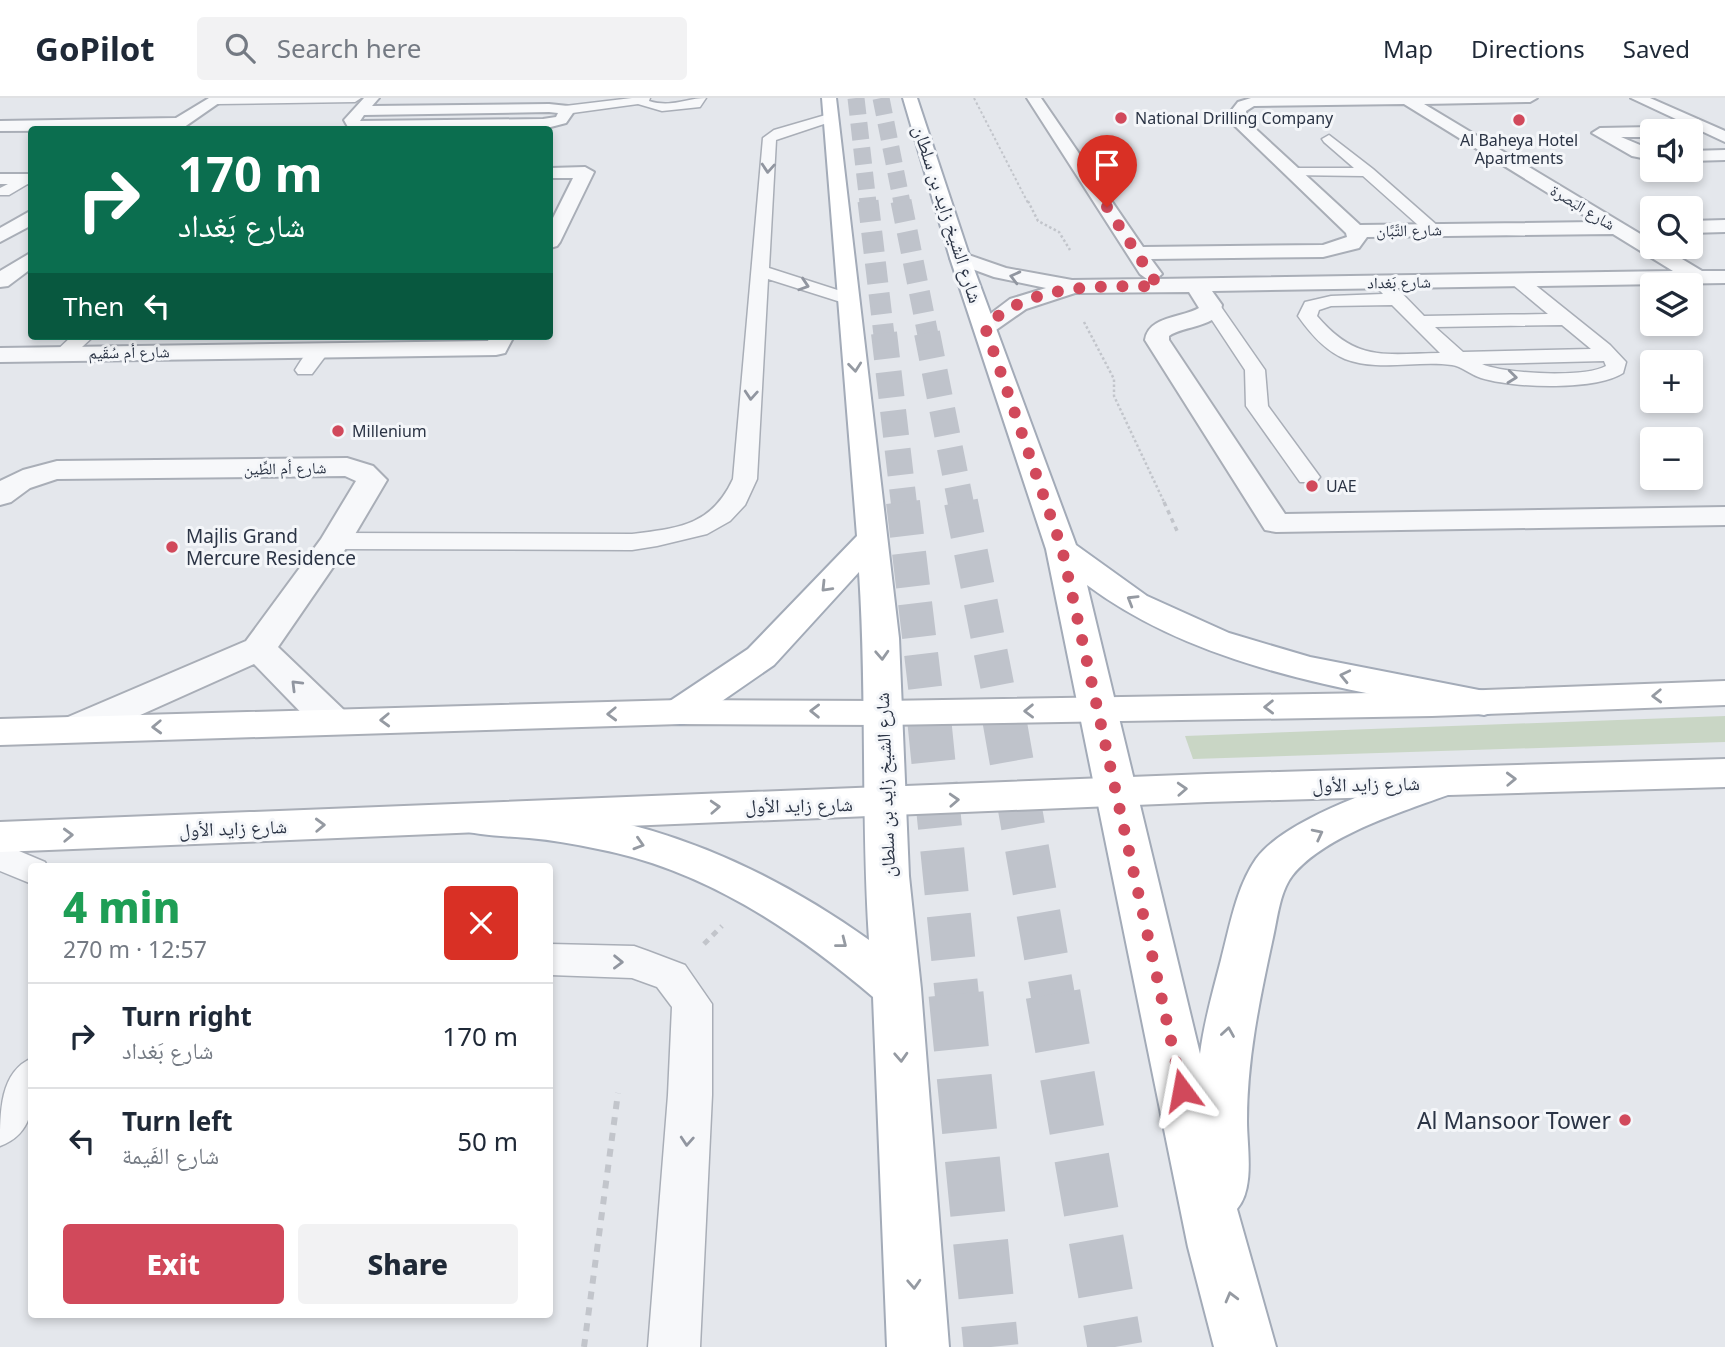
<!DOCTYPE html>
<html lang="en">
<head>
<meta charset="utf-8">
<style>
	body { margin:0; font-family:"Noto Sans","Noto Naskh Arabic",sans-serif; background:#f2f2f3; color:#1f2937; height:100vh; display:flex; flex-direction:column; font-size:26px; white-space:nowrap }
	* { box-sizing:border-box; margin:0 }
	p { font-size:23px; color:#747a83 }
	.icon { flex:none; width:38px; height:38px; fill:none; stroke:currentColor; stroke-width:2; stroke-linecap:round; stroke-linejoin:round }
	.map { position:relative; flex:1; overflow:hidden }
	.details { position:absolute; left:28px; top:765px; width:525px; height:455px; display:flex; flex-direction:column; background:#fff; border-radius:7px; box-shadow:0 4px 10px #0003 }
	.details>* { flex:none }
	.hud { position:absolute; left:28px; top:28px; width:525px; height:214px; border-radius:7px; box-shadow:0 4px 10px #0003; background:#0b6e4f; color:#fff; overflow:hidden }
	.tools { position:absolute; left:1640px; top:21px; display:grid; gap:14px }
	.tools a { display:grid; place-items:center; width:63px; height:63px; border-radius:7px; background:#fff; box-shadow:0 4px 10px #0003; font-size:35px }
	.pin { position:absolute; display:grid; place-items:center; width:60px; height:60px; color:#fff; margin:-72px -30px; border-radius:50% 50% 50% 0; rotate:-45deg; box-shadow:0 0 7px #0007 }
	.pin .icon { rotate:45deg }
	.me { position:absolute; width:77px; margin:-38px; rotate:347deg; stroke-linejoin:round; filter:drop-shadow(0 0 5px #0008) }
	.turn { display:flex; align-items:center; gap:24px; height:147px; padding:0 35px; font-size:32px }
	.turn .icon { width:91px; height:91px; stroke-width:2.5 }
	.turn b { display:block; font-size:49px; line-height:60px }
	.then { display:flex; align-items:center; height:66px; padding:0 35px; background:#0003; gap:14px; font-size:26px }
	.round { display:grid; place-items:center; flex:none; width:74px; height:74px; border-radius:7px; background:#f2f2f3 }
	.head { display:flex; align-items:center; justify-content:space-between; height:119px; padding:0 35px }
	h1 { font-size:42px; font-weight:800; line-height:52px; color:#1e9e55 }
	.primary-button { display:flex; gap:14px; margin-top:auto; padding:14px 35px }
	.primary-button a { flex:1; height:80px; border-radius:7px; background:#d1495b; color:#fff; font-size:28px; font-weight:800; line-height:80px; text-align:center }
	.primary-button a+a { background:#f2f2f3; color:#1f2937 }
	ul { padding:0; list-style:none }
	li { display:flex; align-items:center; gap:21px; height:105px; padding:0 35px; border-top:2px solid #e0e1e3 }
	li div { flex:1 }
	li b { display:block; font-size:26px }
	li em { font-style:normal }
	header { display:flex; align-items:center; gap:42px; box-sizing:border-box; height:98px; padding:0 35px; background:#fff; border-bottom:2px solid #e0e1e3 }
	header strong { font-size:33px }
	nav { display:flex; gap:38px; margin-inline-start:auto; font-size:24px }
	.search { width:490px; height:63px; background:#f2f2f3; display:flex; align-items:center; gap:18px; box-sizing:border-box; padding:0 24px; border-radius:7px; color:#747a83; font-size:26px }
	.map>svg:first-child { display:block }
	.green { fill:#c9d6c5 }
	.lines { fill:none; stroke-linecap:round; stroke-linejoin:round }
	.highway-tunnel-far5 { stroke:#bfc3cb; stroke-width:17; stroke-dasharray:17 8; stroke-linecap:butt }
	.highway-tunnel-far4 { stroke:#bfc3cb; stroke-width:21; stroke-dasharray:21 10; stroke-linecap:butt }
	.highway-tunnel-far3 { stroke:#bfc3cb; stroke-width:26; stroke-dasharray:26 13; stroke-linecap:butt }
	.highway-tunnel-far2 { stroke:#bfc3cb; stroke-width:34; stroke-dasharray:34 17; stroke-linecap:butt }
	.highway-tunnel-far1 { stroke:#bfc3cb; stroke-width:44; stroke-dasharray:44 22; stroke-linecap:butt }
	.highway-tunnel { stroke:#bfc3cb; stroke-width:55; stroke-dasharray:55 28; stroke-linecap:butt }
	.lane-casing { stroke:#a9aeb7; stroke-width:3 }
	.street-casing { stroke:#a9aeb7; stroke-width:4 }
	.secondary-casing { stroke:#a9aeb7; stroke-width:4 }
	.primary-casing { stroke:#a3abb8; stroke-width:4 }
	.path-far4 { stroke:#c2c5cb; stroke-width:2; stroke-dasharray:2.5 2.5; stroke-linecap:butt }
	.path-far3 { stroke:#c2c5cb; stroke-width:2.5; stroke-dasharray:2.5 2.5; stroke-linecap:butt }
	.path-far2 { stroke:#c2c5cb; stroke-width:3.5; stroke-dasharray:4.5 4.5; stroke-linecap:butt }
	.path-far1 { stroke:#c2c5cb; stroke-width:5; stroke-dasharray:6 6; stroke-linecap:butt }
	.path { stroke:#c2c5cb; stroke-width:6; stroke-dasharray:8 8; stroke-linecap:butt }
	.lane { fill:#f7f8fa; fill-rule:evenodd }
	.street { fill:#f7f8fa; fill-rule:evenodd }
	.secondary { fill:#fff; fill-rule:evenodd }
	.primary { fill:#fff; fill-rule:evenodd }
	.oneway { stroke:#9196a0 }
	.oneway2 { stroke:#959aa2 }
	.route { stroke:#d1495b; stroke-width:12; stroke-dasharray:0 21.6 }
	.poi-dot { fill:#d1495b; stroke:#f4f6f9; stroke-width:2.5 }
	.labels { text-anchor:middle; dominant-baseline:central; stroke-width:6; stroke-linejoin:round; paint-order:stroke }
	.far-poi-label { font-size:16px; fill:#2b3445; stroke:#f4f6f9; text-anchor:start }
	.far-street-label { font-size:16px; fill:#2b3445; stroke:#f4f6f9 }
	.street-label { font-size:19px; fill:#2b3445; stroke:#f4f6f9 }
	.poi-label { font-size:19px; fill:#2b3445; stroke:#f4f6f9; text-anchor:start }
	.near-poi-label { font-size:23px; fill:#2b3445; stroke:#f4f6f9; text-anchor:end }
</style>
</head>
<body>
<header>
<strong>GoPilot</strong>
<div class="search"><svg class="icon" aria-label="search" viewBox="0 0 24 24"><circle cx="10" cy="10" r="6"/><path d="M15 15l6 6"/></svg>Search here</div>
<nav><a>Map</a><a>Directions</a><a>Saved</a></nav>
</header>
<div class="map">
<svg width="1725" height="1249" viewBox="0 0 1725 1249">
	<rect width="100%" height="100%" fill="#e4e7ec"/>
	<!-- green -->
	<path class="green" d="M1725,618v26l-532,17 -8,-23z"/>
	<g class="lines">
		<!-- highway-tunnel-far5 -->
		<path class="highway-tunnel-far5" d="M856,0l12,105
			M881,0l21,105"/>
		<!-- highway-tunnel-far4 -->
		<path class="highway-tunnel-far4" d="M868,103l16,134
			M901,103l27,134"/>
		<!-- highway-tunnel-far3 -->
		<path class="highway-tunnel-far3" d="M884,235l20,171
			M927,235l34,171"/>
		<!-- highway-tunnel-far2 -->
		<path class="highway-tunnel-far2" d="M903,404l26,218
			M961,404l43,218"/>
		<!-- highway-tunnel-far1 -->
		<path class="highway-tunnel-far1" d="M929,620l28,278
			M1004,620l49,278"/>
		<!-- highway-tunnel -->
		<path class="highway-tunnel" d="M956,896l35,353
			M1053,896l62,353"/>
		<!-- lane casing -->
		<g class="lane-casing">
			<path id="lane" d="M212,0h149l-6,4 -138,2 -4,-1z
				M632,0h18l-1,3c22,7 38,-3 57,-3l-6,9 -38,4 -24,-7 -73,10 -6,-4 6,-4z
				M829,16l6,4 -2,3 -57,19 -7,128 84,27 3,4 -9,5 -79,-25 -11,200 -12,26 -15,16 -23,13 -50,12 -25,4 -297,-1 -9,-3 -4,-5 4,-5 9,-3 297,1c47,-6 79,-8 101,-55l30,-341 11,-8z
				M1329,37l44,34 66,58 2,3 -2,3h-12l-64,-57 -74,-1v-6l5,-1h60l-30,-26 -2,-3z
				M26,77l6,2 -1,5 -22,13h-9v-7z
				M1518,177l6,1 86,69 16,17 -3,11c-28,18 -110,15 -142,5 -10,-3 -20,-12 -29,-13 -36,-5 -72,7 -107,-6 -20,-8 -35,-26 -47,-43l7,-14 26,-6 52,-2 -10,-11 9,-5 6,1 36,37 124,-2 -36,-30 -3,-4zM1392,207l48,48c-56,1 -84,9 -123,-37l2,-6 12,-4zM1562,227l29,24 -128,3 -28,-25zM1604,263l2,5c-21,12 -102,8 -124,-2z
				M1211,201l6,2 48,69 3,36 52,71 -4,5h-16l-54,-76 -1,-36 -43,-65z
				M72,238h22l-23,21h-14l-3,-4z
				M320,246l7,2 3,4 -18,24h-14l-3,-4c6,-10 14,-23 25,-26z
				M0,745l45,19 2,4h-15v18l-32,-13z
				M550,846l84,2 14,5 37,14 27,39v91l-12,252h-52l20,-252 4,-88 -15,-20 -25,-9 -82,-3z
				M32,960c0,35 8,73 -32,88 0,-35 0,-74 32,-88z"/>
		</g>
		<!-- street casing -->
		<g class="street-casing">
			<path id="street" d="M209,0h17l-46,32 -180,1v-10l176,-3z
				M364,0h15l-7,8 177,-2 19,2 7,4 -9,13 -23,6 -185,1 -10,-3 -4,-7zM549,14l9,1 -2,4 -13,2 -183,2 4,-6z
				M1027,0h14l102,149 180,-2 24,-8 -1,-4 -112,-108 -3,-14 7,-9 13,-4h286l-7,4 -106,2 228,137v6h10l40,24h23v12l-513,8 10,14c-3,23 -38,20 -53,31v4l116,174 440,-7v18l-449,7 -11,-2 -120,-190c3,-24 37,-22 54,-32l-10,-16 -114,1 -49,16 -33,23h-16l-4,-5 37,-28 36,-11 -52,-11 -41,-15 -3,-4 3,-4 7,-2 46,16 66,12 75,-1 -7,-5zM1404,6l191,118 -235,3 -113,-104 -1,-10 8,-5zM1613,136l60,37 -517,8 6,-5 -11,-15 172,-2 36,-9 8,-11z
				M1631,0h19l75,33v11z
				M1652,29l7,4h-7v6h-31l31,13v10l-20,-4 -40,-23 8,-5z
				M1725,52v10l-35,1v-10z
				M585,69l9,5 -34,70 -3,4 -7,2v-24l23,-46h-23v-10z
				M0,76h32v10h-32z
				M32,112v15l-32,17v-14z
				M1725,122v12l-35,1v-12z
				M32,154v16l-24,18 -8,1v-16z
				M490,238h24l-9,17 -9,2 -496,7v-14l488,-7z
				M347,360l26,8 14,14 -36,61 -73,106 68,65 5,9 -5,9 -14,3 -14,-3 -64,-66 -165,74 -14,4 -14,-4 -5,-9 5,-9 185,-79 75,-102 35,-58 -11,-5 -288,3 -27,9 -19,14 -11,3v-24l23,-11 34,-9z"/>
		</g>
		<!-- secondary casing -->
		<g class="secondary-casing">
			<path id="secondary" d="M1725,583v24l-293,11 -549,9 -203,-1 -680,21v-26l680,-19 203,1 549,-9z
				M1725,661v28l-518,15 -1207,50v-30l1207,-48z"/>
		</g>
		<!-- primary casing -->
		<g class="primary-casing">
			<path id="primary" d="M822,0h14l63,540 10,238 12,113 28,358h-62l-14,-350c-80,-68 -170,-128 -275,-148 -23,-5 -46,-9 -69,-11 -23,-2 -46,-2 -69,-8l-6,-11 6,-11c24,-6 50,-2 74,0 123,11 236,61 335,132 -8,-123 -2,-246 -10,-368l-85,93 -81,56 -13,3 -13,-3 -6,-9 6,-9 81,-54 109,-113z
				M903,0h14l53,160 106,287 71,51 82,37 81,24 174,34 13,4 6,8 -6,8 -13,4c-135,-25 -284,-46 -397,-130l113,469c4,-32 13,-63 21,-94 9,-34 15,-72 35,-101 29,-41 138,-77 186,-91l14,4 6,10 -6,10c-48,18 -131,42 -164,84 -13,17 -15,46 -20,66 -13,60 -25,118 -25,179 0,26 8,67 -10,88l39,138h-62l-26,-100 -142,-698 -96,-291z"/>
		</g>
		<!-- path-far4 -->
		<path class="path-far4" d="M974,0l54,105"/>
		<!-- path-far3 -->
		<path class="path-far3" d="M1028,103l10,20 21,11 11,18
			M1084,224l30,57v17l51,108"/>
		<!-- path-far2 -->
		<path class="path-far2" d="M1164,404l14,31"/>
		<!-- path-far1 -->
		<path class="path-far1" d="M704,846l18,-18"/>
		<!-- path -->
		<path class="path" d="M584,1249l34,-254"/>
		<!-- lane -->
		<use href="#lane" class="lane"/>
		<!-- street -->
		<use href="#street" class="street"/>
		<!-- secondary -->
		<use href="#secondary" class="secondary"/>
		<!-- primary -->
		<use href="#primary" class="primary"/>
	</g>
	<!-- one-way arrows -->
	<defs><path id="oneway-chevron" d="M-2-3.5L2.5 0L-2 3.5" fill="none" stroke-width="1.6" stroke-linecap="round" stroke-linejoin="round" transform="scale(1.75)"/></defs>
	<g class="oneway">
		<use href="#oneway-chevron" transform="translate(768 70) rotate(94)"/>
		<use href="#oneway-chevron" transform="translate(1015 179) rotate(-166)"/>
		<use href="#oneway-chevron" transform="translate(804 187) rotate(18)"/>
		<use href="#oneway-chevron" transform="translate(1512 279) rotate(6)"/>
		<use href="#oneway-chevron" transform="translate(751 297) rotate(94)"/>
		<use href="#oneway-chevron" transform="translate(296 587) rotate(-135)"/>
		<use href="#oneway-chevron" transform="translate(618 864) rotate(1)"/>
		<use href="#oneway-chevron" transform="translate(687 1043) rotate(94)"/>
	</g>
	<g class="oneway2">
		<use href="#oneway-chevron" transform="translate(855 269) rotate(84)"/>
		<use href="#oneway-chevron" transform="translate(826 489) rotate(134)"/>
		<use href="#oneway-chevron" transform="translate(1132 502) rotate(-149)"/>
		<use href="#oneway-chevron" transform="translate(882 557) rotate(87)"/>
		<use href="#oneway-chevron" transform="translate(1345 578) rotate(-167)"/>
		<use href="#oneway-chevron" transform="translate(1657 598) rotate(178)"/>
		<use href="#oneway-chevron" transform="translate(1269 609) rotate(179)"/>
		<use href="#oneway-chevron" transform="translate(815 613) rotate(-179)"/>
		<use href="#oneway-chevron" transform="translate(1029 613) rotate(179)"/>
		<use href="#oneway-chevron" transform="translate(612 616) rotate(178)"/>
		<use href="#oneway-chevron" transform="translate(385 622) rotate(178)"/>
		<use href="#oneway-chevron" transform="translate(157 629) rotate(178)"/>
		<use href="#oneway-chevron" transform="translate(1511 681) rotate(-2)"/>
		<use href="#oneway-chevron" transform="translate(1182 691) rotate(-3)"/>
		<use href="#oneway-chevron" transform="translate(954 702) rotate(-3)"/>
		<use href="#oneway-chevron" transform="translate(715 709) rotate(-3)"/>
		<use href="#oneway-chevron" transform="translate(320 727) rotate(-2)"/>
		<use href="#oneway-chevron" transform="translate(1318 736) rotate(-27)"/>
		<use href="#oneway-chevron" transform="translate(68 737) rotate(-2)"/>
		<use href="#oneway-chevron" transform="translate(639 746) rotate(17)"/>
		<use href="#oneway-chevron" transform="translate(842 845) rotate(38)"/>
		<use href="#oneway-chevron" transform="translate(1228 934) rotate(-81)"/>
		<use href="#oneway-chevron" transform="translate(901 959) rotate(87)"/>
		<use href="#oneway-chevron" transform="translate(914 1186) rotate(87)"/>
		<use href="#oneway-chevron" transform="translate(1231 1199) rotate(-105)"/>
	</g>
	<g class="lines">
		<!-- route -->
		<path class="route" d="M1107,109l51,79c-61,1 -126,-4 -173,41l77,222 120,541"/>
	</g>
	<!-- markers -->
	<g class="poi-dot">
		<circle cx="1121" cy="20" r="7"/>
		<circle cx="1519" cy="22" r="7"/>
		<circle cx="338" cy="333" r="7"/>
		<circle cx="1312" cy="388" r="7"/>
		<circle cx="172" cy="449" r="7"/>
		<circle cx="1625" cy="1022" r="7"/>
	</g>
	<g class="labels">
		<!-- far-poi labels -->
		<g class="far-poi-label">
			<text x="1135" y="20">National Drilling Company</text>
			<text x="1519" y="42" text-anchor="middle">Al Baheya Hotel<tspan x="1519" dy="18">Apartments</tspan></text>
			<text x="352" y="333">Millenium</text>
			<text x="1326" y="388">UAE</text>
		</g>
		<!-- far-street labels -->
		<g class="far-street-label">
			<text transform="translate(1583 109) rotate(31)">شارع البَصرة</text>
			<text transform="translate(1409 132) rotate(-1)">شارع التَّبَّان</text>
			<text transform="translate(1399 184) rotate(-1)">شارع بَغداد</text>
			<text transform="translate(129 254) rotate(-1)">شارع أم سُقَيم</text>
			<text transform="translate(285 370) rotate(-1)">شارع أم الطِّين</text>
		</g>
		<!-- street labels -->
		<g class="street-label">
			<text transform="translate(948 116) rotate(72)">شارع الشيخ زايد بن سلطان</text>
			<text transform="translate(1366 686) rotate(-1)">شارع زايد الأول</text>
			<text transform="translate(885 687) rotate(-92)">شارع الشيخ زايد بن سلطان</text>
			<text transform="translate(799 707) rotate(-1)">شارع زايد الأول</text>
			<text transform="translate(233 730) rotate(-2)">شارع زايد الأول</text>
		</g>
		<!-- poi labels -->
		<g class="poi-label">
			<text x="186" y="438">Majlis Grand<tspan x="186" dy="22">Mercure Residence</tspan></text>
		</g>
		<!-- near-poi labels -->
		<g class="near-poi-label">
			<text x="1611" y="1022">Al Mansoor Tower</text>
		</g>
	</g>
</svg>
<div class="tools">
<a><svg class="icon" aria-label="sound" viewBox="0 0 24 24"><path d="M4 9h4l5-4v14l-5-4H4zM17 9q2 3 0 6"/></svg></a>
<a><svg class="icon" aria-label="search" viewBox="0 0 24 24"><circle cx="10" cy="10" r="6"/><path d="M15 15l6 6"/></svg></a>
<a><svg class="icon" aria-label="layers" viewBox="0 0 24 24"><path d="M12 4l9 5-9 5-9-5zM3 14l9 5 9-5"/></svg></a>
<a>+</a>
<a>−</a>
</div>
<div class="pin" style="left:1107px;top:109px;background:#d93025"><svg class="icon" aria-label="arrive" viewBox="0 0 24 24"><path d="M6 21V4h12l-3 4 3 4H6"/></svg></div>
<svg class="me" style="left:1182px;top:992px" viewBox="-20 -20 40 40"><path d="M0-17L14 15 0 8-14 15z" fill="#d1495b" stroke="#fff" stroke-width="4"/></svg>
<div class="hud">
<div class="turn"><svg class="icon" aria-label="right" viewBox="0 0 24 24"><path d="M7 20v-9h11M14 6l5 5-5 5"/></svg><div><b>170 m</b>شارع بَغداد</div></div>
<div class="then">Then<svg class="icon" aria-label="left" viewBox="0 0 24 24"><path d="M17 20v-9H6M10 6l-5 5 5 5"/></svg></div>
</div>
<section class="details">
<div class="head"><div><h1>4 min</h1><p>270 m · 12:57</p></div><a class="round" style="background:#d93025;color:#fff"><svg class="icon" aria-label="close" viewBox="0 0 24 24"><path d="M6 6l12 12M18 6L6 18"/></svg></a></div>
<ul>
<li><svg class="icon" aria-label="right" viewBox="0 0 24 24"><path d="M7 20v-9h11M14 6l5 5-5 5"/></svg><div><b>Turn right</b><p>شارع بَغداد</p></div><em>170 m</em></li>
<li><svg class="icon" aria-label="left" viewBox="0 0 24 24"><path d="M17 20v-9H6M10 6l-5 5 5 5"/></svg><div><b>Turn left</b><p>شارع الفَيمة</p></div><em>50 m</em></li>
</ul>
<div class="primary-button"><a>Exit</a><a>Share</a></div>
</section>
</div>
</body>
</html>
